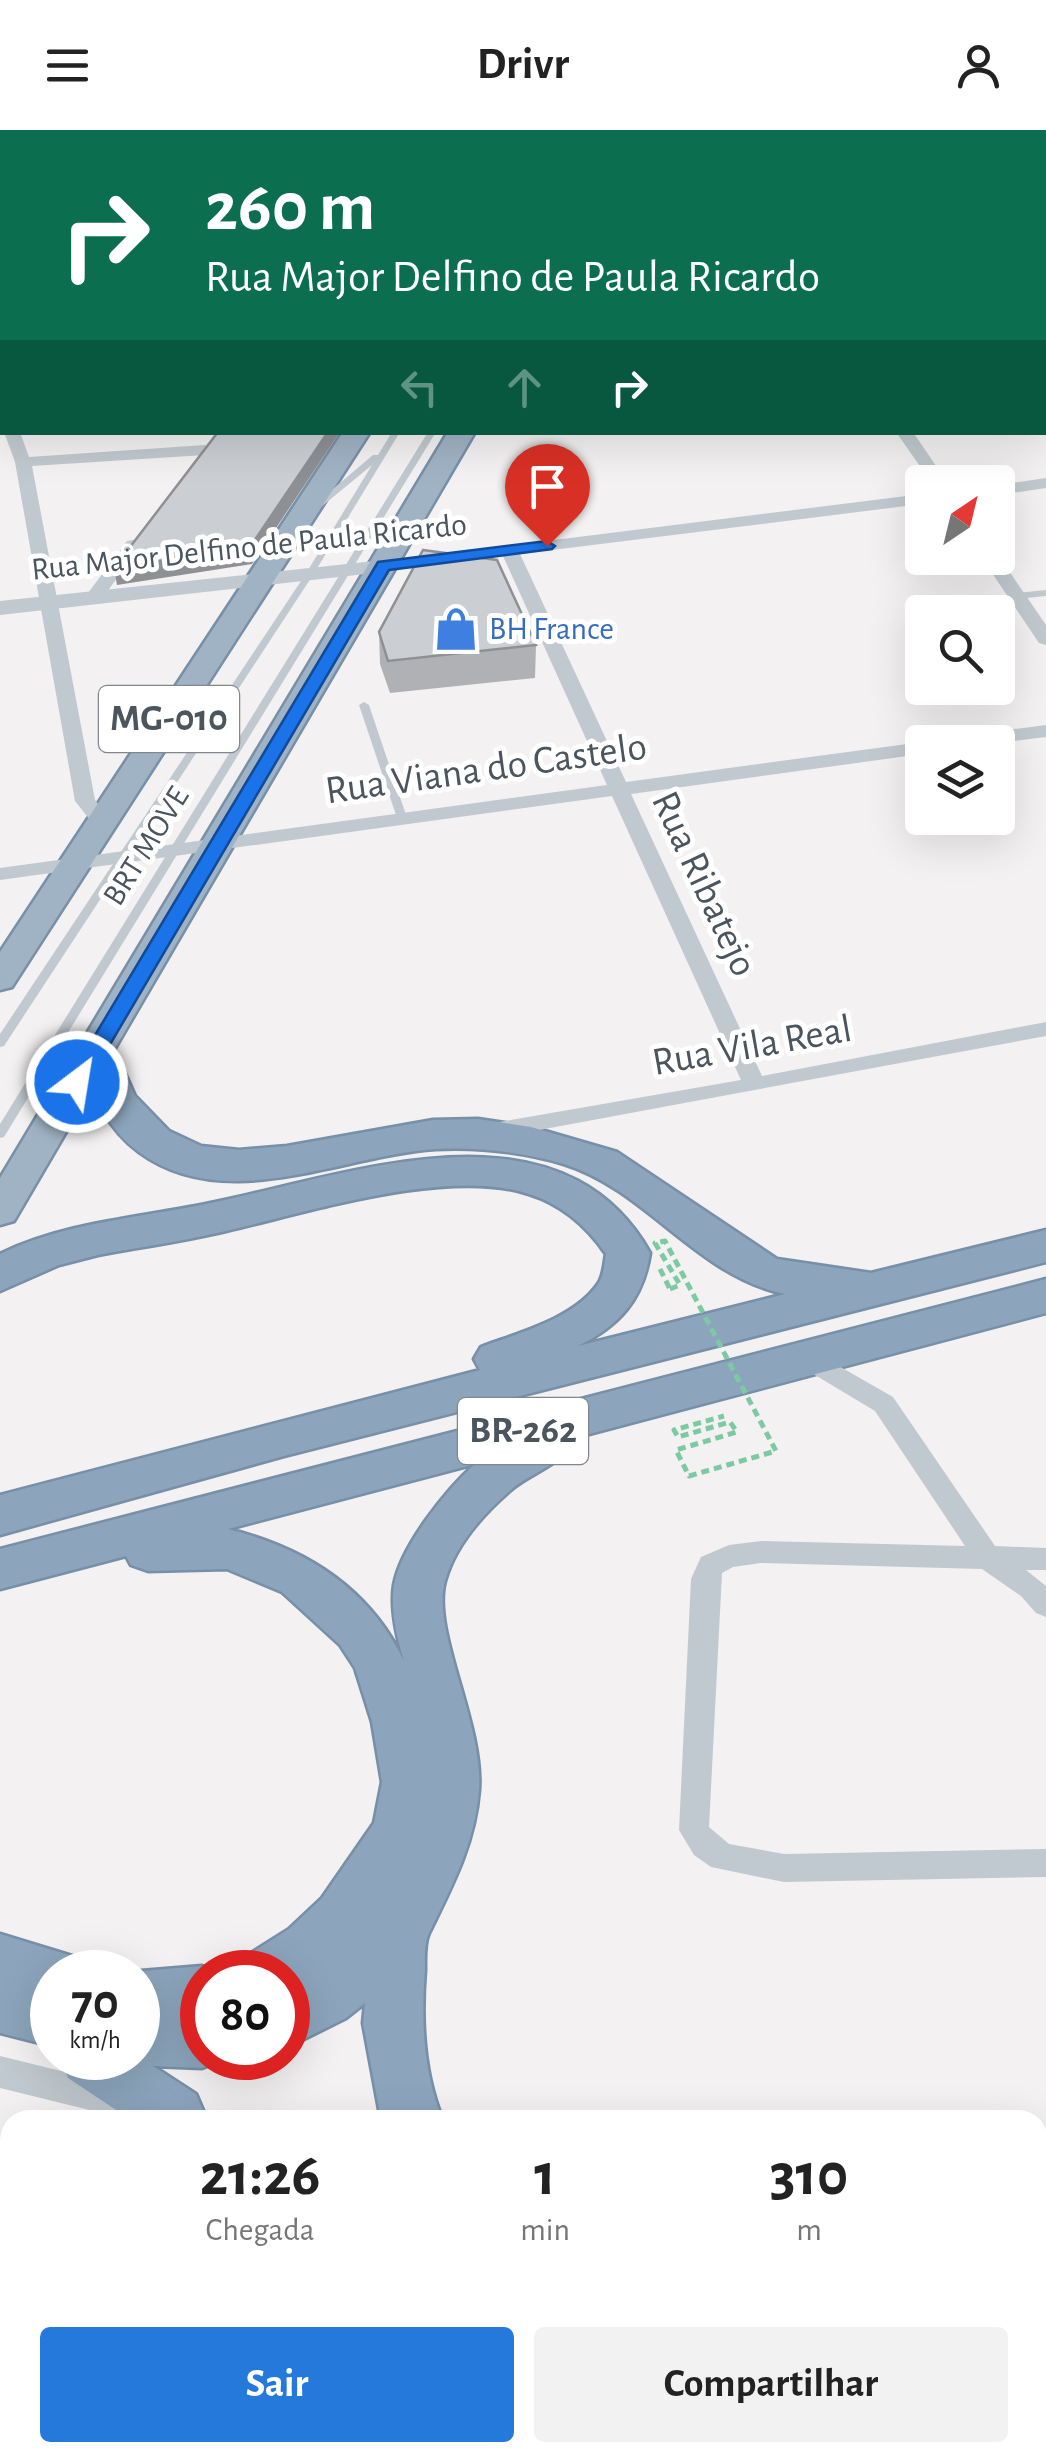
<!DOCTYPE html>
<html lang="pt">
<head>
<meta charset="utf-8">
<style>
	body { margin:0; font-family:"Alegreya Sans",sans-serif; background:#f2f2f2; color:#222; height:100vh; display:flex; flex-direction:column; font-size:38px; white-space:nowrap }
	* { box-sizing:border-box; margin:0 }
	p { font-size:32px; color:#767676 }
	.icon { flex:none; width:55px; height:55px; fill:none; stroke:currentColor; stroke-width:2; stroke-linecap:round; stroke-linejoin:round }
	.map { position:relative; flex:1; overflow:hidden }
	.side { position:absolute; left:0px; top:1980px; width:1048px; height:352px; display:flex; flex-direction:column; background:#fff; border-radius:30px 30px 0 0; box-shadow:0 10px 40px #0002 }
	.side>* { flex:none }
	.top-card { position:absolute; left:0px; top:0px; width:1048px; height:305px; box-shadow:0 10px 40px #0002; background:#0b6e4f; color:#fff; overflow:hidden }
	.needle { width:65px; rotate:35deg }
	.fabs { position:absolute; left:905px; top:335px; display:grid; gap:20px }
	.fabs a { display:grid; place-items:center; width:110px; height:110px; border-radius:10px; background:#fff; box-shadow:0 10px 40px #0002; font-size:50px }
	.speed { position:absolute; left:30px; top:1820px; display:flex; gap:20px; font-size:50px; font-weight:700; text-align:center }
	.speed>* { display:grid; place-content:center; width:130px; height:130px; border-radius:50%; background:#fff; box-shadow:0 10px 40px #0002; line-height:1 }
	.speed small { font-size:25px; font-weight:400 }
	.speed .limit { border:15px solid #d22; background:#fff; color:#111 }
	.pin { position:absolute; display:grid; place-items:center; width:85px; height:85px; color:#fff; margin:-102px -42px; border-radius:50% 50% 50% 0; rotate:-45deg; box-shadow:0 0 10px #0007 }
	.pin .icon { rotate:45deg }
	.me { position:absolute; width:110px; margin:-55px; rotate:31deg; stroke-linejoin:round; filter:drop-shadow(0 0 8px #0008) }
	.turn { display:flex; align-items:center; gap:35px; height:210px; padding:0 40px; font-size:45px }
	.turn .icon { width:130px; height:130px; stroke-width:2.5 }
	.turn b { display:block; font-size:70px; line-height:85px }
	.lanes { display:flex; align-items:center; height:95px; padding:0 40px; background:#0003; justify-content:center; gap:50px; direction:ltr }
	.lanes .off { opacity:.35 }
	.eta { display:flex; justify-content:space-evenly; align-items:center; height:170px; text-align:center }
	.eta b { font-size:60px; font-weight:700; line-height:70px }
	.cta { display:flex; gap:20px; margin-top:auto; padding:20px 40px }
	.cta a { flex:1; height:115px; border-radius:10px; background:#2479da; color:#fff; font-size:40px; font-weight:700; line-height:115px; text-align:center }
	.cta a+a { background:#f2f2f2; color:#222 }
	header { display:flex; justify-content:space-between; align-items:center; height:130px; padding:0 40px; background:#fff; font-size:45px; font-weight:700 }
	.map>svg:first-child { display:block }
	.lines { fill:none; stroke-linecap:round; stroke-linejoin:round }
	.trunk-casing { stroke:#7790a8; stroke-width:5 }
	.motorway-casing { stroke:#7790a8; stroke-width:5 }
	.path { stroke:#7dcaa2; stroke-width:5; stroke-dasharray:8 5; stroke-linecap:butt }
	.service { fill:#c0c9cf; fill-rule:evenodd }
	.minor { fill:#c0c9cf; fill-rule:evenodd }
	.tertiary { fill:#c0c9cf; fill-rule:evenodd }
	.trunk { fill:#a0b3c5; fill-rule:evenodd }
	.motorway { fill:#8ca5bc; fill-rule:evenodd }
	.path-bridge { stroke:#7dcaa2; stroke-width:5; stroke-dasharray:8 5; stroke-linecap:butt }
	.wall { fill:#afb1b5 }
	.shaded-wall { fill:#8e9094 }
	.building { fill:#cbced3; stroke:#8e9094; stroke-width:2.5 }
	.route { fill:#1a73e8; stroke:#114b97; stroke-width:2.5 }
	.labels { text-anchor:middle; dominant-baseline:central; stroke-width:10; stroke-linejoin:round; paint-order:stroke }
	.far-street-label { font-size:32px; fill:#4a555e; stroke:#fff }
	.far-shop-label { font-size:32px; fill:#366cbe; stroke:#fff; text-anchor:start }
	.shield { fill:#fff; stroke:#80888e; stroke-width:2.5 }
	.shield-label { font-size:38px; font-weight:bold; fill:#4a555e }
	.street-label { font-size:40px; fill:#4a555e; stroke:#fff }
</style>
</head>
<body>
<header><svg class="icon" aria-label="menu" viewBox="0 0 24 24"><path d="M4 6h16M4 12h16M4 18h16"/></svg>Drivr<svg class="icon" aria-label="person" viewBox="0 0 24 24"><circle cx="12" cy="8" r="4"/><path d="M4 21q1-7 8-7t8 7"/></svg></header>
<div class="map">
<svg width="1046" height="2332" viewBox="0 0 1046 2332">
	<rect width="100%" height="100%" fill="#f3f1f1"/>
	<g class="lines">
		<!-- trunk casing -->
		<g class="trunk-casing">
			<path id="trunk" d="M343,302h27l-358,555 -12,3v-38z
				M448,302h27l-461,789 -14,4v-47z"/>
		</g>
		<!-- motorway casing -->
		<g class="motorway-casing">
			<path id="motorway" d="M96,906l14,4 25,56 34,35 32,15 38,4 48,-4 146,-26 45,-1 53,8 86,25 160,107 94,14 175,-43v32l-762,194 -284,79v-40l480,-125 -6,-11 7,-12c37,-14 93,-28 117,-63 6,-8 6,-20 8,-30 -19,-28 -45,-50 -77,-60 -81,-27 -220,18 -303,37 -42,10 -85,16 -128,24l-39,10 -59,26v-37c63,-31 137,-36 206,-50 141,-28 353,-112 444,49 -7,46 -30,72 -72,93l207,-52c-88,-18 -138,-104 -221,-130 -41,-12 -86,-17 -128,-15 -94,6 -210,67 -297,3 -35,-25 -48,-64 -63,-102l6,-10z
				M1046,1149v34l-472,125c-4,23 -44,35 -62,51 -27,23 -57,56 -67,92 -14,50 39,143 34,209 -4,53 -27,96 -50,143 -5,10 -4,26 -4,37 -4,50 -2,103 18,150h-62l-18,-97 2,-20 -19,15 -58,29v-75h-45l8,-19 38,-24 33,-31 52,-75 8,-41 -10,-60 -17,-54 -15,-23 -58,-53 -55,-23 -79,2 -17,-6 -5,-9 -126,33v-40zM475,1334c-28,25 -74,82 -81,121 -4,25 3,53 10,76 -35,-73 -99,-113 -176,-132z
				M0,1804l72,22 7,16h-27v74l-52,-13z
				M202,1836l17,6h-17v86l21,2 -21,8 -49,-2 43,28 9,21 -2,5h-72l-63,-42 -8,-20h78v-86h-9z"/>
		</g>
		<!-- path -->
		<path class="path" d="M660,1139l10,20"/>
		<!-- service -->
		<path class="service" d="M151,0h7l1,2h-6z
			M472,0h30l3,2h-36z
			M583,0h7l-2,2h-6z
			M614,0h7l-2,2h-6z
			M392,302h8l-87,143 -309,471 -4,1v-13l305,-459 67,-110 -51,42 -7,-2 59,-50h5z
			M428,302h8l-432,705 -4,1v-14z
			M1046,460v6l-29,3 -5,-3 5,-3z
			M364,572l5,3 38,113 -1,2 -4,1 -5,-3 -38,-113z"/>
		<!-- minor -->
		<path class="minor" d="M683,0h14l2,2h-14z
			M1045,185h1v10h-1z
			M4,302h16l9,25 176,-12 8,5 -8,5 -173,11 63,334 16,21 -3,4h-14l-19,-24 -60,-339z
			M896,302h17l34,50h-16z
			M1046,348v10l-48,7v-10z
			M922,364v10l-402,50 106,228 296,-40h2l-2,12 -291,40 131,282 284,-54v14l-556,103 -12,-8 4,-6 259,-45 -129,-284 -612,84v-12l607,-83 -104,-229 -119,15 -9,-5 3,-4z
			M133,410l6,1v8l-39,52h-12v-8l39,-52z
			M998,425l48,70v20l-7,-2 -57,-85z
			M1046,595v12l-48,6 -47,-1 10,-6z
			M809,1219l84,48 102,149 51,2v22h-20l20,16v31l-10,-4 -15,-17 -39,-27 -221,-6 -28,4 -11,6 -13,254 20,17 55,10 262,-5v28l-262,5 -73,-15 -17,-12 -15,-25 12,-251 10,-22 28,-12 32,-4 204,5 -90,-135 -75,-45 -4,-7 4,-7z
			M0,1926l126,31 12,5 4,11 -4,11 -12,5 -126,-31z
			M1038,2109h8v34h-8z
			M763,2322h36l4,10h-36z"/>
		<!-- tertiary -->
		<path class="tertiary" d="M1045,53h1v10h-1z
			M384,430l8,1 3,5 -3,5 -392,44v-14z"/>
		<!-- trunk -->
		<use href="#trunk" class="trunk"/>
		<!-- motorway -->
		<use href="#motorway" class="motorway"/>
		<!-- path-bridge -->
		<path class="path-bridge" d="M670,1159l10,-4 -25,-42 10,-2 111,210 -87,25 -13,-26 61,-18 -7,-10 -52,15 -4,-7 50,-14"/>
	</g>
	<!-- wall -->
	<path class="wall" d="M379,502l157,13 -1,33 -145,15 -10,-29z"/>
	<!-- shaded-wall -->
	<path class="shaded-wall" d="M728,0h42v2h-42z
		M328,302h12l-88,132 -135,21 -3,-17z"/>
	<!-- building -->
	<path class="building" d="M218,302h110l-78,115 -136,21z
		M423,420l74,10 39,85 -148,16 -9,-29z"/>
	<!-- route -->
	<path class="route" d="M547,411l8,5 -3,3 -163,21 -304,517h-15l-3,-5 311,-520z"/>
	<!-- icons -->
	<defs>
		<g id="shop-bare" transform="scale(3.45)"><path d="M-5-2.5h2.3a2.7 3.5 0 0 1 5.4 0H5L5.5 6h-11ZM-1.5-2.5h3a1.5 2.3 0 0 0-3 0Z" fill="#3f7fe0" stroke="#fff" stroke-width="2.5" paint-order="stroke"/></g>
	</defs>
	<g fill-rule="evenodd">
		<use href="#shop-bare" x="456" y="499"/>
	</g>
	<g class="labels">
		<!-- far-street labels -->
		<g class="far-street-label">
			<text transform="translate(249 417) rotate(-6)">Rua Major Delfino de Paula Ricardo</text>
			<text transform="translate(146 716) rotate(-58)">BRT MOVE</text>
		</g>
		<!-- far-shop labels -->
		<g class="far-shop-label">
			<text x="489" y="499">BH France</text>
		</g>
		<!-- shield labels -->
		<g class="shield">
			<rect x="99" y="556" width="140" height="66" rx="8"/>
			<rect x="458" y="1268" width="130" height="66" rx="8"/>
		</g>
		<g class="shield-label">
			<text x="169" y="589">MG-010</text>
			<text x="523" y="1301">BR-262</text>
		</g>
		<!-- street labels -->
		<g class="street-label">
			<text transform="translate(486 639) rotate(-8)">Rua Viana do Castelo</text>
			<text transform="translate(704 754) rotate(65)">Rua Ribatejo</text>
			<text transform="translate(752 916) rotate(-10)">Rua Vila Real</text>
		</g>
	</g>
</svg>
<div class="fabs">
<a><svg class="needle" viewBox="-14 -14 28 28"><path d="M0-13l5 13h-10z" fill="#e53935"/><path d="M0 13l5-13h-10z" fill="#767676"/></svg></a>
<a><svg class="icon" aria-label="search" viewBox="0 0 24 24"><circle cx="10" cy="10" r="6"/><path d="M15 15l6 6"/></svg></a>
<a><svg class="icon" aria-label="layers" viewBox="0 0 24 24"><path d="M12 4l9 5-9 5-9-5zM3 14l9 5 9-5"/></svg></a>
</div>
<div class="speed"><div>70<small>km/h</small></div><div class="limit">80</div></div>
<div class="pin" style="left:547px;top:416px;background:#d93025"><svg class="icon" aria-label="arrive" viewBox="0 0 24 24"><path d="M6 21V4h12l-3 4 3 4H6"/></svg></div>
<svg class="me" style="left:77px;top:952px" viewBox="-20 -20 40 40"><circle r="17" fill="#1a73e8" stroke="#fff" stroke-width="3"/><path d="M0-11L8 9 0 5-8 9z" fill="#fff"/></svg>
<div class="top-card">
<div class="turn"><svg class="icon" aria-label="right" viewBox="0 0 24 24"><path d="M7 20v-9h11M14 6l5 5-5 5"/></svg><div><b>260 m</b>Rua Major Delfino de Paula Ricardo</div></div>
<div class="lanes"><svg class="icon off" aria-label="left" viewBox="0 0 24 24"><path d="M17 20v-9H6M10 6l-5 5 5 5"/></svg><svg class="icon off" aria-label="ahead" viewBox="0 0 24 24"><path d="M12 20V5M6 11l6-6 6 6"/></svg><svg class="icon" aria-label="right" viewBox="0 0 24 24"><path d="M7 20v-9h11M14 6l5 5-5 5"/></svg></div>
</div>
<section class="side">
<div class="eta">
<div><b>21:26</b><p>Chegada</p></div>
<div><b>1</b><p>min</p></div>
<div><b>310</b><p>m</p></div>
</div>
<div class="cta"><a>Sair</a><a>Compartilhar</a></div>
</section>
</div>
</body>
</html>
